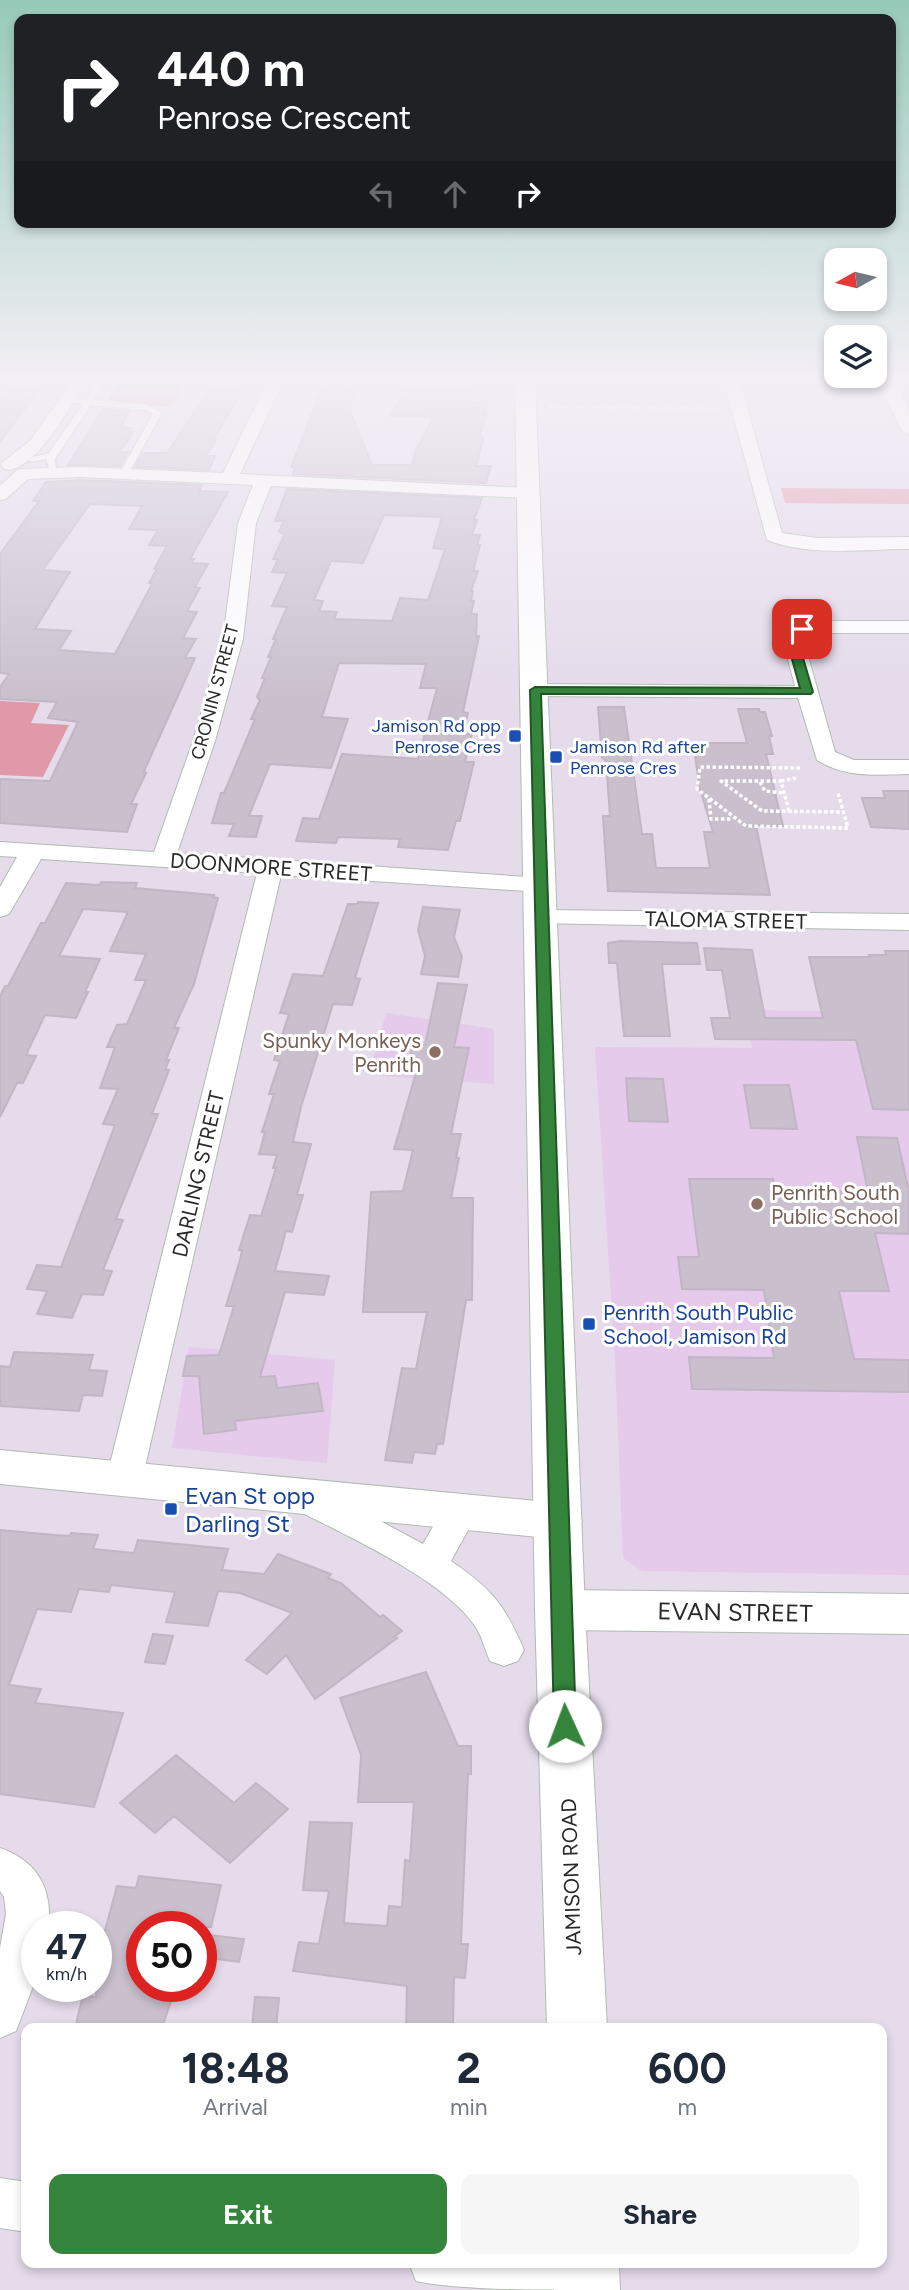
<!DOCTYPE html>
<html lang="en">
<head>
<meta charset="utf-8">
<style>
	body { margin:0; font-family:Figtree,sans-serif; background:#f6f6f7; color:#1f2937; height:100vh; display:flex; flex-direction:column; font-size:26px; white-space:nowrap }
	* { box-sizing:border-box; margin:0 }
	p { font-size:23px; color:#747a83 }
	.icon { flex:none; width:38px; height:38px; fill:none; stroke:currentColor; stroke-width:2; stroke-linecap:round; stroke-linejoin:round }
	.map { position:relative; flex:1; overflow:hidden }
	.side { position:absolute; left:21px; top:2023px; width:866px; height:245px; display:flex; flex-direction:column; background:#fff; border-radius:14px; box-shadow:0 4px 10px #0003 }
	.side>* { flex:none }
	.banner { position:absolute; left:14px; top:14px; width:882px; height:214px; border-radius:14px; box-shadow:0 4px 10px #0003; background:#202124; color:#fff; overflow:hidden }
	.needle { width:46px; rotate:262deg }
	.tools { position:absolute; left:824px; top:248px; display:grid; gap:14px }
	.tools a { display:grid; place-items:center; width:63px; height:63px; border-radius:14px; background:#fff; box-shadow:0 4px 10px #0003; font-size:35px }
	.speed { position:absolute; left:21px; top:1911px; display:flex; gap:14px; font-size:35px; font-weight:700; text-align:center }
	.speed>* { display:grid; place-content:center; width:91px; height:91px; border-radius:50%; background:#fff; box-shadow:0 4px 10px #0003; line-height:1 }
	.speed small { font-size:18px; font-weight:400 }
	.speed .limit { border:10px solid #d22; background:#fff; color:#111 }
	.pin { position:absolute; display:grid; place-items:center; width:60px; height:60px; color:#fff; margin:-30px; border-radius:14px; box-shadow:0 4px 10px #0006 }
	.me { position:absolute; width:77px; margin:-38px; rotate:358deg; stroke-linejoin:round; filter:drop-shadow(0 0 5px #0008) }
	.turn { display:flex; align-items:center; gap:24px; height:147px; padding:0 28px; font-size:32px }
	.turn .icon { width:91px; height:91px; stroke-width:2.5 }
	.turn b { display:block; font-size:49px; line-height:60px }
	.lanes { display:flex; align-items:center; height:66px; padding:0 28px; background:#0003; justify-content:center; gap:35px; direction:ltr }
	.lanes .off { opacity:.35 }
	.eta { display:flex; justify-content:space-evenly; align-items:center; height:119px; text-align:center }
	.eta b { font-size:42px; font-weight:700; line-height:49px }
	.button { display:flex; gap:14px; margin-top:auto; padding:14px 28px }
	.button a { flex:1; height:80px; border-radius:14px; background:#34843b; color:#fff; font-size:28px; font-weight:700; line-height:80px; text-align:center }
	.button a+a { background:#f6f6f7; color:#1f2937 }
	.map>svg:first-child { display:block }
	.education { fill:#e5caec }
	.green { fill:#e099a9 }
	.building { fill:#c9bfcd; stroke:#c1b5c6; stroke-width:2; fill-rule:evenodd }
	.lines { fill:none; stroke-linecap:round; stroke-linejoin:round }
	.service-casing { stroke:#b0bcaf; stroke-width:2 }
	.minor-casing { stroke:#b0bcaf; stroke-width:2 }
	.tertiary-casing { stroke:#b0bcaf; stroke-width:2 }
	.secondary-casing { stroke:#b0bcaf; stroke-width:2 }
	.path-far1 { stroke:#fff; stroke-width:2.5; stroke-dasharray:3.5 2; stroke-linecap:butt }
	.path { stroke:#fff; stroke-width:3.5; stroke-dasharray:3.5 2.5; stroke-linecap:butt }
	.service { fill:#fff; fill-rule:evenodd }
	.minor { fill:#fff; fill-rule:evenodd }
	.tertiary { fill:#fff; fill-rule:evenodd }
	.secondary { fill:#fff; fill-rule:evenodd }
	.route { fill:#34843b; stroke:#225626; stroke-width:2 }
	.transit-dot { fill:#1a4fb4; stroke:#fff; stroke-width:2.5 }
	.education-dot { fill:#8d6e63; stroke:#fff; stroke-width:2.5 }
	.labels { text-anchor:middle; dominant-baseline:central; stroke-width:6; stroke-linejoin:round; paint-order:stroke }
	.far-street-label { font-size:18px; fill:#292929; stroke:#fff }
	.far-transit-label { font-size:18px; fill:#164399; stroke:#fff; text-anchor:end }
	.street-label { font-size:21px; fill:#292929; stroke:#fff }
	.education-label { font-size:21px; fill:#785e54; stroke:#fff; text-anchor:end }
	.transit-label { font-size:21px; fill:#164399; stroke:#fff; text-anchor:start }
	.near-transit-label { font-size:24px; fill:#164399; stroke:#fff; text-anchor:start }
	.near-street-label { font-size:24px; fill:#292929; stroke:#fff }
</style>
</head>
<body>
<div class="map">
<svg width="909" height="2290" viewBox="0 0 909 2290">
	<rect width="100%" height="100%" fill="#e5dbeb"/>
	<!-- education -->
	<path class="education" d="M746,1010l163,2v563l-267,-4 -19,-13 -8,-198 -20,-313 157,1z
		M386,1013l108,16v55l-125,-9z
		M189,1347l146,13 -8,103 -155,-15z"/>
	<!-- green -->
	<path class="green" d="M120,382h65l-14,25 -52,-3 -10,-5z
		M781,488l128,1v15l-124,-1z
		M0,701l40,2 -9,20 38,2 -26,52 -43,-2z"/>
	<!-- building -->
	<path class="building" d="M214,382h34l-35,58h3l-10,16h9l-6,14 -74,-3 8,-14h24z
		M408,382h67l-8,20h20l-3,10h3l-7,23 3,4 -7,27h15l-5,17 -193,-9 2,-7h-4l33,-83 36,2 -11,22 23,57h40l3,-13 18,-35 -42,-1z
		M13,383h31l-44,59v-42z
		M103,409l26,2 -8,16 11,1 -3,4h4l-13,20h8l-8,14 -52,-1z
		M80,480l122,5 -3,6 29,1 -38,67h4l-2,4 16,1 -13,23 5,1 -13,23 10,1 -14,26 13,1 -11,19h10l-50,111 -1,4h2l-15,31h6l-10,28 -127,-9v-44l50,2 28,-59 -30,-4 9,-16 -57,-3v-12l9,-13 -9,-1v-119l39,-53h-6l13,-19zM90,504l52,2 -13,23 29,1 -9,15 18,1 -13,23h3l-8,14 3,1 -37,70 -56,-4 12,-19 -36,-2 35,-57 -26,-2 1,-3z
		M287,489l195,9 -8,22h3l-5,15h8l-3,10h3l-7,26h5l-7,20h2l-2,10h3l-3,13h6l-1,22h3l-16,76 5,1 -5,21h9l-7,28h9l-14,59h-4l-8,29 -50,-3 2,-8 -62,-2 -2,6 -40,-2 7,-23 16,1 23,-65 76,5 19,-71h-17l6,-24 -87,-1 -17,54 26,2 -17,49 -61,-4 -21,52h13l-6,21 -27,-1 5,-12 -22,-1 9,-30h3l31,-74h-4l9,-19 -3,-3 8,-19h-3l9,-21h-3l8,-18h-3l14,-32 -15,-1 15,-33 -15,-1 6,-13h-5l12,-25 -6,-2 5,-11h-9zM384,515l58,2 -9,31 12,1 -17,51 -28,-2 -8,23 -58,-2 3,-7 -18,-1 4,-10 -9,-1 17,-39 32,2z
		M598,707h26l18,127h10l4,34h54l-6,-36h9l-13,-43 -7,-46h54l-9,-34h21l1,3h5l7,24h-3l4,18h-7l17,72 -27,-1 14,70 -162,-4 -5,-75h7l-4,-55 -4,-3z
		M883,791h26v38l-38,-2 -9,-29h23z
		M101,882l36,1 -2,5 79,7 -1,2 5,1 -24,86 -20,44h5l-13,32h3l-4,10h4l-17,44h6l-42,105 7,1 -20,50 9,1 -9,24 -21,-1 -10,24 -35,-4 10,-23 -20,-2 10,-24 24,2 54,-142 -12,-1 15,-35 -18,-1 15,-41h-8l10,-22 10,-1 19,-44h-11l11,-26 -36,-3 18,-39 -45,-3 -24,47 41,3 -15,33h3l-12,26 -31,-3 -19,40 10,1 -13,27h-6l-17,34v-121l5,-10h3l33,-63h4l21,-40 34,2z
		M358,902l20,1 -23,75 5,1 -8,26 -19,-1 -32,103 -8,35 18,2 -14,51h6l-11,37 -6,-1 -11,40 54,5 -5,19 -39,-3 -25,85 15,-1 2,12 41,-5 5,28 -88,10 1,9 -32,4 -5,-58h-16l4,-20 32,-1 15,-49h-8l14,-46 2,-10h-3l11,-35 11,1 15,-48h-3l4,-13 -18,-1 6,-22h-3l12,-38h-5l11,-33 -6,-1 15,-46 -9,-1 13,-39 30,2 25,-72h9z
		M423,907l37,3 -6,27 8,20 -4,20 -37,-3 4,-18 -7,-26z
		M620,941l77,2 3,21h-38l8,72h-46l-7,-73h-8l-1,-20z
		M704,948l48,2 13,68h58l-14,-61h61l-1,-2h17l-1,-4h24v159l-36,-1 -17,-69 -141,-1 -4,-21h19l-8,-48h-15z
		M438,983l29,2 -13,62 15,1 -18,86h10l-5,24h3l-8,40h22l-1,102h-6l-23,144h-6l-2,10 -21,-2 -2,11 -27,-3 17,-92 14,1 11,-57h-64l8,-120 32,-1 10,-41 -19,-1 22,-76 -10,-1 7,-28 12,1z
		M626,1078l37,1 5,43 -39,-1z
		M744,1085h45l8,44 -46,-1z
		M857,1137l40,1 12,53v43l-34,-1 14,58h-50l15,68 55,1v32l-217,-3 -3,-32 85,1 -10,-68 -82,-1 -4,-32h21l-10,-78h84l2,12 93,1z
		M14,1352l79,3 -4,15 18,1 -5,25 -19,-1 -4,16 -79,-5v-40l10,1z
		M0,1530l55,5 15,1 1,-3 27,2 -5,14 41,4 4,-13 90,9 -6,21 42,4 14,-20 53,20 -3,4 13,5 39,34 3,-2 19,16 -8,6 3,1 -82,61 -29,-44 -19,19 -21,-14 46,-47 -52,-20 -22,-2 -10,35 -42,-4 9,-30 -64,-7 -2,7 -30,-3 -8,23 -34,-3 -28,76 32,4 -6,14 88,10 -29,94 -94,-13z
		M153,1634l20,2 -8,28 -20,-2z
		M426,1672l32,74h13v28h-3l-7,170h7l-3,34 -11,-1 -1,51h-47l1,-42 -114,-15 6,-29 20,2 10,-53 -26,-1 7,-68 42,1 -8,100 43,3 2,-20 13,1 3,-47 5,1 4,-59h-56l3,-47 -21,-57z
		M176,1755l58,48 22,-20 32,26 -58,54 -56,-47 -19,17 -35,-30z
		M139,1876l82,9 -10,42h-69v59h34l-14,42h-87l8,-33 13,2v-49l4,1 17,-63 19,2z
		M201,1934l43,5 -5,23 -38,-5z
		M255,1997l24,1 -3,30h-24z"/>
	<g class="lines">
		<!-- service casing -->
		<g class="service-casing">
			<path id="service" d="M98,382h8l-12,18 54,5 14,8 -35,63 -8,-2 34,-60 -7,-4 -55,-5 -36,54 1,12h-6l-4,-12 -17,3v-4l20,-5 34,-49 -19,-2v-4l22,1z"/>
		</g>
		<!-- minor casing -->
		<g class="minor-casing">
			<path id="minor" d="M71,382h15c-14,22 -53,94 -82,87l-3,-4 3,-4 26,-20z
				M267,382h16l-43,92 288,14 9,5 -9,5 -257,-12 -15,37 -13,116 -28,102 -38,112 365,25 9,2 3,5 -3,5 -9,2 -261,-17 -139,605 -5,9 -13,4 -13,-4 -5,-9 151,-607 -216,-14 -32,55 -9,3v-30l17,-30 -17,-1v-14l154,10 39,-111 30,-102 15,-116 15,-38 -173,-8 -52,2 -22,20 -6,1v-14l17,-16 6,-1 57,-2 143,6z
				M724,382h16l42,151 36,5 91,-1v12c-46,0 -98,8 -142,-9z
				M879,382h16l14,30v23l-8,-5z
				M816,621h93v12h-93l-9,1 -4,4 32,114 19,8h55v14c-32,1 -64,4 -92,-14l-19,-62 -263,-2 -8,-1 -3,-5 3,-5 8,-1 260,2 -13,-49 12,-12z
				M542,910l367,4v16l-376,-7 -4,-5 4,-5z
				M306,1484l13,4 104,56 24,-42 13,-4 13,4 5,10 -27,49c42,29 53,43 73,89l-6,11 -14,5 -14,-5c-5,-11 -8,-25 -15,-35 -34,-49 -129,-90 -182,-118l-5,-10 5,-10z
				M0,1848c37,13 52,39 49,79h-12v49l-21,55 -16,7v-90l6,-34 -2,-17 -4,-6z
				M0,2178l26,4v50l-26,-4z
				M409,2263h201l1,3 -7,18 -15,6c-47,0 -132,0 -173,-9z"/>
		</g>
		<!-- tertiary casing -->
		<g class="tertiary-casing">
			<path id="tertiary" d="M0,1450l558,53 17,5 7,13 -7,13 -17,5 -558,-55z
				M560,1590l349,4v40l-349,-4 -18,-6 -7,-14 7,-14z"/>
		</g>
		<!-- secondary casing -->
		<g class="secondary-casing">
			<path id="secondary" d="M515,382h20l50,1228 22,418h-60l-12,-418z
				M553,2263h66l1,27h-66z"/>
		</g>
		<!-- path-far1 -->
		<path class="path-far1" d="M548,407l170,1"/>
		<!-- path -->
		<path class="path" d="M800,768l-100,-1 -3,22 49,37 102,2 -10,-35
			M781,781l16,-3
			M760,782l5,9 19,2
			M709,799l2,20h22
			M789,811l-8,-30h-60l41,30 83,1"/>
		<!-- service -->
		<use href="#service" class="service"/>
		<!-- minor -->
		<use href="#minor" class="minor"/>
		<!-- tertiary -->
		<use href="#tertiary" class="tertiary"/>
		<!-- secondary -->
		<use href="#secondary" class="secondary"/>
	</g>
	<!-- sky -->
	<linearGradient id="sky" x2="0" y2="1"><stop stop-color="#97cab8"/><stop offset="0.54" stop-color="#f3eff6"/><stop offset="1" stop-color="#f3eff6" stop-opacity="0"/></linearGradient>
	<rect width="909" height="703" fill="url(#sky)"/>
	<!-- route -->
	<path class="route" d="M802,626l5,3 -8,7 -1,5 15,51 -2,2h-270l35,1032 -4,7 -7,2 -8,-2 -3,-7 -24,-1036 5,-3 265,1 -13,-47 3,-9z"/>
	<!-- markers -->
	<g class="transit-dot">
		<rect x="508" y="729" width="14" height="14" rx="3.5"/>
		<rect x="549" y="750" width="14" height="14" rx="3.5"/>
		<rect x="582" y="1317" width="14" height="14" rx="3.5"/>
		<rect x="164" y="1502" width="14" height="14" rx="3.5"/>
	</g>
	<g class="education-dot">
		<circle cx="435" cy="1052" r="7"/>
		<circle cx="757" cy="1204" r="7"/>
	</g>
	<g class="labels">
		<!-- far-street labels -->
		<g class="far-street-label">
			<text transform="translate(215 692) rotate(-75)">CRONIN STREET</text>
		</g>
		<!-- far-transit labels -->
		<g class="far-transit-label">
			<text x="501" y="726">Jamison Rd opp<tspan x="501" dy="21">Penrose Cres</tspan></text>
			<text x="570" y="747" text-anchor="start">Jamison Rd after<tspan x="570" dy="21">Penrose Cres</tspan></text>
		</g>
		<!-- street labels -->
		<g class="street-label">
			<text transform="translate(271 867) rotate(4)">DOONMORE STREET</text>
			<text transform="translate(726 920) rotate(1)">TALOMA STREET</text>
			<text transform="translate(198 1174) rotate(-77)">DARLING STREET</text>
			<text transform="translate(571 1877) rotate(-92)">JAMISON ROAD</text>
		</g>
		<!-- education labels -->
		<g class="education-label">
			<text x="421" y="1040">Spunky Monkeys<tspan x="421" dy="24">Penrith</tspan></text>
			<text x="771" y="1192" text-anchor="start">Penrith South<tspan x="771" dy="24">Public School</tspan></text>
		</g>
		<!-- transit labels -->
		<g class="transit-label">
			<text x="603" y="1312">Penrith South Public<tspan x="603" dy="24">School, Jamison Rd</tspan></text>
		</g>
		<!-- near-transit labels -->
		<g class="near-transit-label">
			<text x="185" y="1495">Evan St opp<tspan x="185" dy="28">Darling St</tspan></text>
		</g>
		<!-- near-street labels -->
		<g class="near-street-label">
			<text transform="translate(735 1612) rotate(1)">EVAN STREET</text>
		</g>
	</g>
</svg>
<div class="tools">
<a><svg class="needle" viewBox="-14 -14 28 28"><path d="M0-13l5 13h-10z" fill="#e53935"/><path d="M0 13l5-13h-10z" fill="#747a83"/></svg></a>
<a><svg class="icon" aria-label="layers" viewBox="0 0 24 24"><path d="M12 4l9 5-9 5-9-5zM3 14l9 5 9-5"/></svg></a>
</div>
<div class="speed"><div>47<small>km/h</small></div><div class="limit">50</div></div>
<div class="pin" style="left:802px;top:629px;background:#d93025"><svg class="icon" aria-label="arrive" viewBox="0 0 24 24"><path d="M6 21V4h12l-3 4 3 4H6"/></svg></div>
<svg class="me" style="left:565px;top:1726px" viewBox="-20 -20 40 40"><circle r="19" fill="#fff"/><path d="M0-13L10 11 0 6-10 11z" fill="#34843b"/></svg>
<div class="banner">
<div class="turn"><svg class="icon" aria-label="right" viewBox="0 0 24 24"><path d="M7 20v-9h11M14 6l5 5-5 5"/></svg><div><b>440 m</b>Penrose Crescent</div></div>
<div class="lanes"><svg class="icon off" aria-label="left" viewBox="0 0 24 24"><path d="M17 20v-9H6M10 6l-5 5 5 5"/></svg><svg class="icon off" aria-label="ahead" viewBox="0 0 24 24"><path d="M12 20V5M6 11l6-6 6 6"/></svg><svg class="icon" aria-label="right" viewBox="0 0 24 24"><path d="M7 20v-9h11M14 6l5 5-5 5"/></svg></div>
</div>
<section class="side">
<div class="eta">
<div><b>18:48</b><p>Arrival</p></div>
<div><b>2</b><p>min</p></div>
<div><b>600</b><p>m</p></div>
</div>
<div class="button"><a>Exit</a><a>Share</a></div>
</section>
</div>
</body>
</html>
